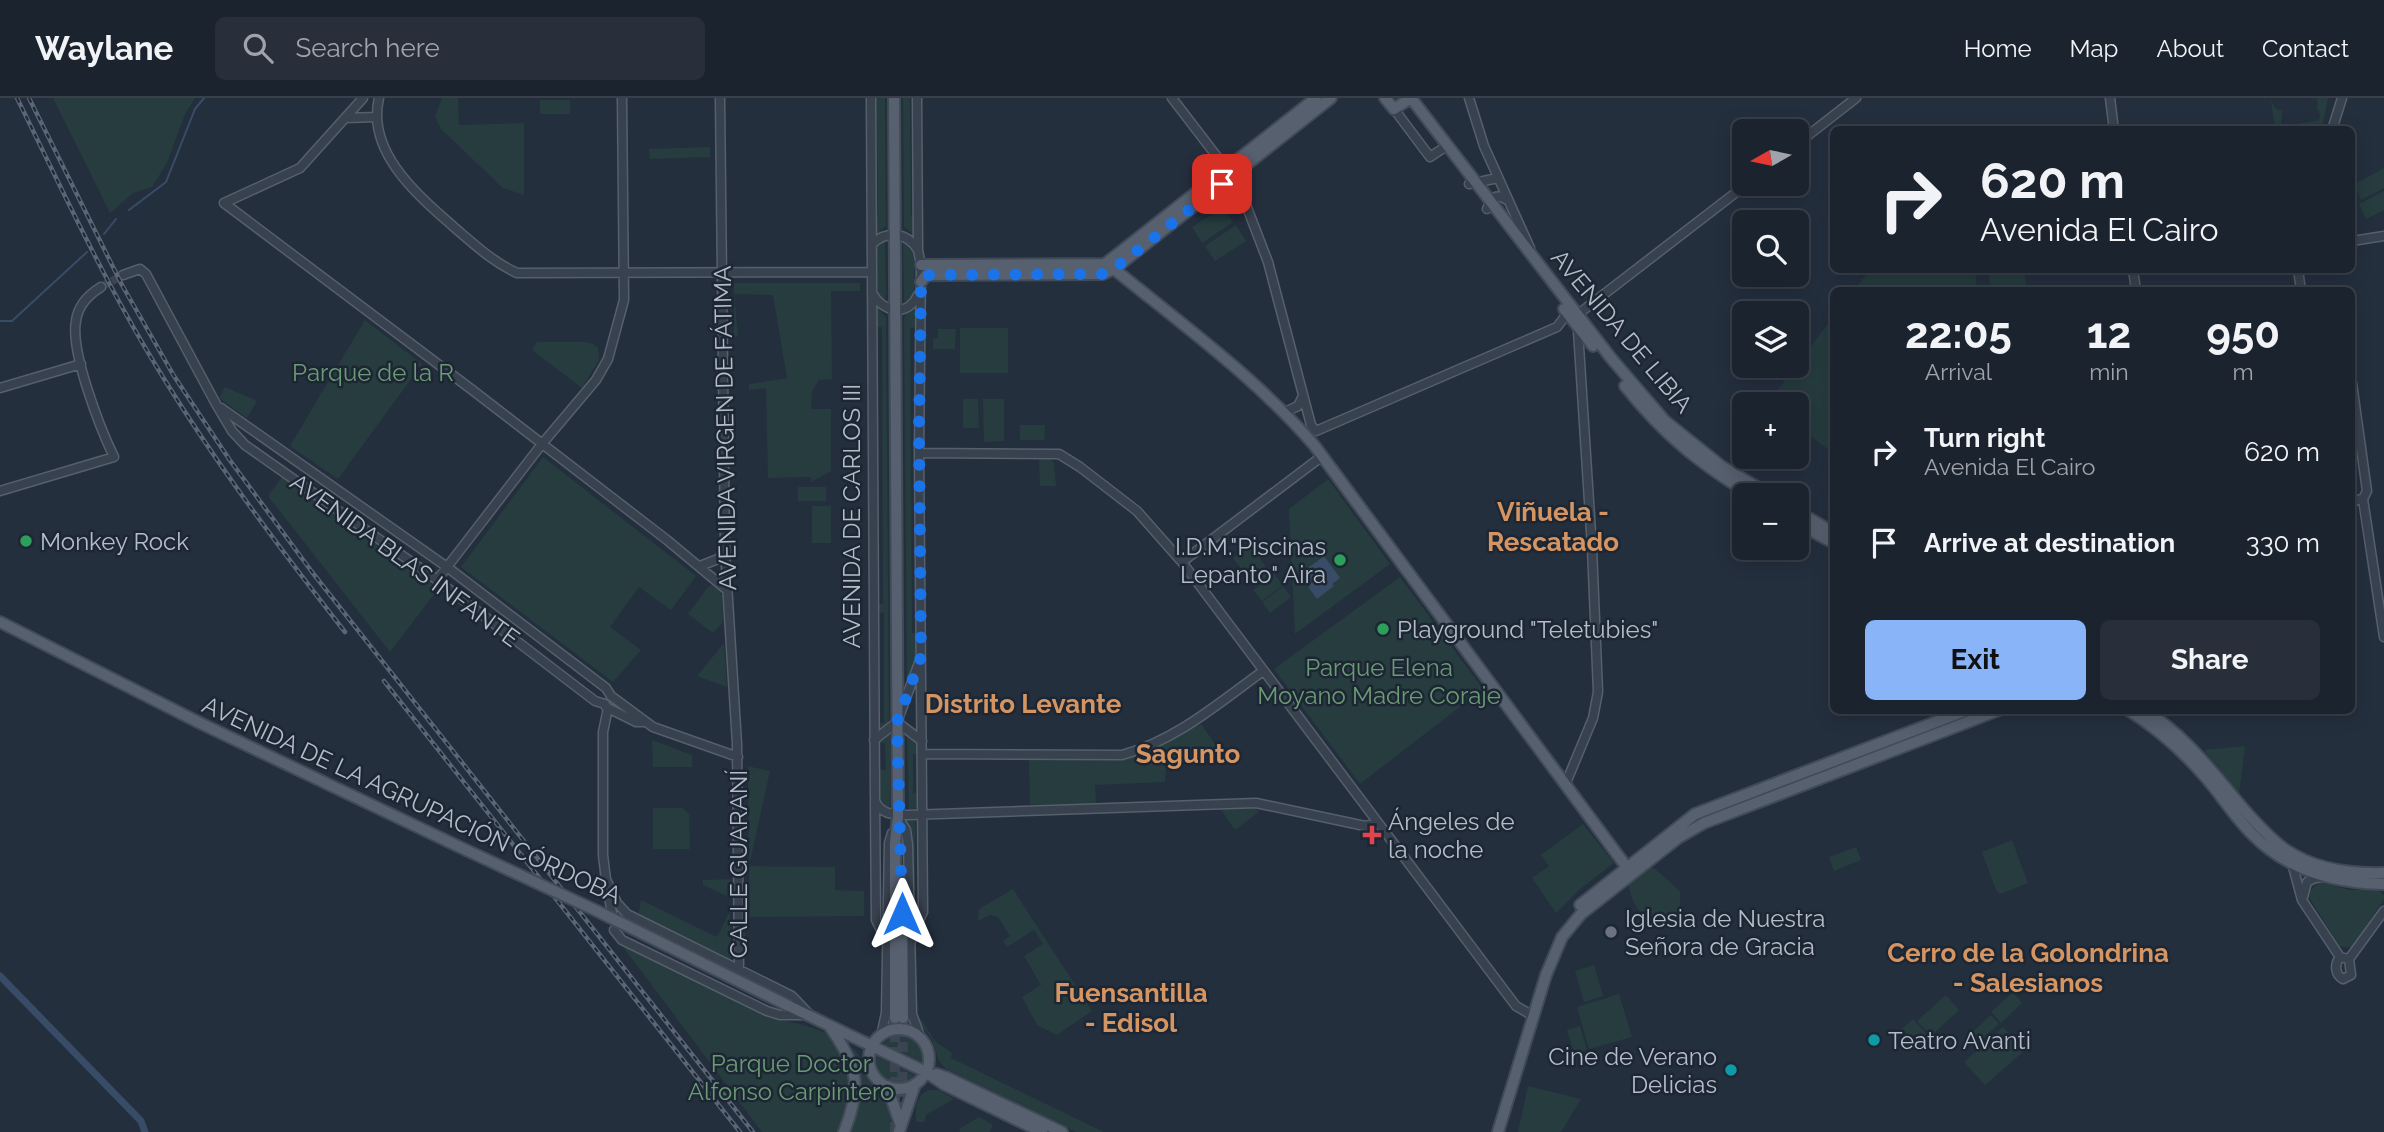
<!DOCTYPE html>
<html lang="en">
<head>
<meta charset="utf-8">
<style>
	body { margin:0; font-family:Raleway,sans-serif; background:#282f3a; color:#f1f3f6; height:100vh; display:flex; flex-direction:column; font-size:26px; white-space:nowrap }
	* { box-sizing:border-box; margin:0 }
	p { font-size:23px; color:#a0a4aa }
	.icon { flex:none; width:38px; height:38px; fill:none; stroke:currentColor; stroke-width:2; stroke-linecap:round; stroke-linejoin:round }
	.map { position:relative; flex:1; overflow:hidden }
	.side { position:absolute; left:1830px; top:189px; width:525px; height:427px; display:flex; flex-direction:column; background:#1b232e; border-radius:10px; box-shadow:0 4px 18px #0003,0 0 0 2px #39404a }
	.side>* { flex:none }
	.hud { position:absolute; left:1830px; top:28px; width:525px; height:147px; border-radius:10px; box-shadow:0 4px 18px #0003,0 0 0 2px #39404a; background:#1b232e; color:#f1f3f6; overflow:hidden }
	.needle { width:46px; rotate:261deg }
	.controls { position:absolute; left:1732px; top:21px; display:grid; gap:14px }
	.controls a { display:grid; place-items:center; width:77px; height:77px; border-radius:10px; background:#1b232e; box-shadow:0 4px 18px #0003,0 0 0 2px #39404a; font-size:35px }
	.pin { position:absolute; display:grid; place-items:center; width:60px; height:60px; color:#fff; margin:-30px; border-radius:14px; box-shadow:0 4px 10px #0006 }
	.me { position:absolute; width:77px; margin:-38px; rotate:0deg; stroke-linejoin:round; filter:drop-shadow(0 0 5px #0008) }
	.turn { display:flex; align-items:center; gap:24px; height:147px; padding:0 35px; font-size:32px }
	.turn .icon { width:91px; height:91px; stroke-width:2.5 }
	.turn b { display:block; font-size:49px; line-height:60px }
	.eta { display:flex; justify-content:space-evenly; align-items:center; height:119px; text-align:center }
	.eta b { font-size:42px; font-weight:700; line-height:49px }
	.cta { display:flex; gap:14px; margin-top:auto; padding:14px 35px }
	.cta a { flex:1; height:80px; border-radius:10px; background:#8ab4f8; color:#111; font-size:28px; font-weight:700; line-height:80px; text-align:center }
	.cta a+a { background:#282f3a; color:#f1f3f6 }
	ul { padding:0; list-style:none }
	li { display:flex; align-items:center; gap:21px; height:91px; padding:0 35px }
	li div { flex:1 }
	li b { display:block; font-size:26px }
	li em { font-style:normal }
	header { display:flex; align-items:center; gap:42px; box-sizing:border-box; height:98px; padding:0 35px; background:#1b232e; border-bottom:2px solid #39404a }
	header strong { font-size:33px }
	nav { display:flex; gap:38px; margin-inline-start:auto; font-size:24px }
	.search { width:490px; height:63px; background:#282f3a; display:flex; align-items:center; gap:18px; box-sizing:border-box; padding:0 24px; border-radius:10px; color:#a0a4aa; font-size:26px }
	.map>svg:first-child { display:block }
	.green { fill:#263c3f }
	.water { fill:#394c67 }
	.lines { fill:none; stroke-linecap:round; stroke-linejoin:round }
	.stream { stroke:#394c67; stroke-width:2 }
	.canal { stroke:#394c67; stroke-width:7 }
	.minor-tunnel { stroke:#3a4453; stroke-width:8; stroke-dasharray:8 4; stroke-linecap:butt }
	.major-tunnel { stroke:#3a4453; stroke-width:10; stroke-dasharray:10 5; stroke-linecap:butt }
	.minor-casing { stroke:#565f6c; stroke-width:11 }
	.major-casing { stroke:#414a57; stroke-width:14 }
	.minor { stroke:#38414e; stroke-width:8 }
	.major { stroke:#56606e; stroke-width:10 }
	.rail-casing { stroke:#5a6575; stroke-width:4.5 }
	.rail { stroke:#1d2633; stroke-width:2; stroke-dasharray:5; stroke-linecap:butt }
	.major-bridge-casing { stroke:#414a57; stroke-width:14; stroke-linecap:butt }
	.major-bridge { stroke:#56606e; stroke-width:10 }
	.route { stroke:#1a73e8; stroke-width:12; stroke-dasharray:0 21.6 }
	.leisure-dot { fill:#2e9e5b; stroke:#1d2633; stroke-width:2.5 }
	.health-dot { fill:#e0444e; stroke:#1d2633; stroke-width:2.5 }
	.worship-dot { fill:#6b7280; stroke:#1d2633; stroke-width:2.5 }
	.culture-dot { fill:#0f9aa8; stroke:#1d2633; stroke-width:2.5 }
	.labels { text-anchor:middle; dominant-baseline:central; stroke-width:5; stroke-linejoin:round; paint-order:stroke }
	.street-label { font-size:24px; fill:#b4bcc9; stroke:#1d2633 }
	.park-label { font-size:24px; fill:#6b9a76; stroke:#1d2633 }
	.poi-label { font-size:24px; fill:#b4bcc9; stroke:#1d2633; text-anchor:start }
	.neighbourhood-label { font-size:26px; font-weight:bold; fill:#d59563; stroke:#1d2633 }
</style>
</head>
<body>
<header>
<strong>Waylane</strong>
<div class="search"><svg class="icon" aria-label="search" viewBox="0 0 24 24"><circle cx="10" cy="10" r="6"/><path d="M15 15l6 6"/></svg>Search here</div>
<nav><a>Home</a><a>Map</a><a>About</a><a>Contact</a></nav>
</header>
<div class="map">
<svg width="2384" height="1034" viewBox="0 0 2384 1034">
	<rect width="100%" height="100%" fill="#242f3e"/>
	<!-- green -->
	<path class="green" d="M53,0h142l-10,16 -18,49 -15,24 -19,6 -23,20z
		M442,0h16l1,27 65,-2v72l-21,-7 -62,-59 -6,-12z
		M873,0h12l1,128 -11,9 -1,-19h4l-1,-97 -4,-1z
		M903,0h7l1,117 4,1 -1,19 -10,-8z
		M2317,0h11l-6,31h-47l-4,-28 5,8 6,2 -1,11 3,4 35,-6 1,-5 -4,-9 2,-1z
		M540,2h30v14h-30z
		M710,49v10l-60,2 -1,-10z
		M2384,70v20l-23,12 -6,-16z
		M2384,93v19l-18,9 -7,-15z
		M1223,109l10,15 -31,21 -10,-16z
		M1236,127l10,16 -31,20 -10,-15z
		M885,141l1,59 -2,2 -6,-7 -1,-48z
		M903,145h3l8,9v42l-8,9 -2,-2z
		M1870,172h105l2,20h-123z
		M1988,172h36l3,20h-36z
		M734,185h126v8h-29l1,88 -13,1 -7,12 -1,17h20v62l-20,11v-5l-43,1 -2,-90 -17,2v-6l38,-6 -14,-83 -39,-1 4,42 -4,1z
		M916,207v22l-6,1 2,305h6l-4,32 -7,23 -3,-369 2,-7z
		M876,209l10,10 3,402 -2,5 -9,7 -1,-8h7v-110l-8,-1v-8h7l-1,-277h-8z
		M1834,218v138l-37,-28v-22h-30z
		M365,222l57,44 -84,115 -48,-33z
		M960,230h48v45h-48z
		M938,231h18l-1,20h-22v-10l5,-1z
		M537,244h48l8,2 5,4 1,12 -17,28 -50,-38z
		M225,289l32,14 -10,17 -28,-20z
		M963,301h15l1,29h-16z
		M983,301h21v42l-20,1z
		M1020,327h25l-1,15h-24z
		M543,359l153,119 -25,34 -32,-23 -29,40 31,23 -28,32 -152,-115z
		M1039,360h10l5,5 2,23h-16z
		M282,379l156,112 -48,63 -122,-156z
		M1328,381l62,85 -95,70 -6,-125z
		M798,389h28v14h-28z
		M812,408h19v37h-19z
		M1250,447l21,29 -16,13 -22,-29z
		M1274,476l9,11 -21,16 -9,-11z
		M1400,479l83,112 -123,95 -86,-115z
		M712,487l4,1 6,9 1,27 -10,11 -25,-19 20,-27z
		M1283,488l8,11 -21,16 -8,-11z
		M724,545l3,44 -30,-11z
		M1201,626l15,21 7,6 -57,15 -1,16 -70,3 1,19 -66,1 -1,-45 92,-1 34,-11z
		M890,635v78l-12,-11v-30h8l-1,-27h-6l3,-6z
		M907,636l12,9v10l-6,1v39h6v13l-10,6z
		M652,642l40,15v12h-39z
		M2245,648l-6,48 -35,-44z
		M748,668l22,5 -21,95z
		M653,710h30l6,6 1,35h-37z
		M1220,710h35l4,4 -24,18z
		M915,719v94h5l-8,16 -1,-89 -3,-19z
		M1583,726l31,39 -34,26 -24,24 -24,-35 17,-12 -8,-11z
		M2012,742l16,43 -28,11 -4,-4 -14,-38z
		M1856,749l5,13 -27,11 -5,-14z
		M749,768l86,1v23l29,1v25l-115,1z
		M1646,769l9,2 25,22v18l-13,13c-22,5 -39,-21 -38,-41z
		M730,781l1,19 -28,-13v-5z
		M2319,784l30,8h29l6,5v4l-32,49 -13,-2 -30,-49 1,-6z
		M1013,791l79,122 -35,24 -20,-10 -15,-28 19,-12 -17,-29 19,-12 -9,-14 -27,17 -4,-6 7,-5 -12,-19 -8,-2 -12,6 1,-12z
		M641,802l76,37 13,-26 1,50 -93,-44z
		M621,846l20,7 138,69c21,2 67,17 79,34 7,9 6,21 13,30 14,17 23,23 19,48h-128z
		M1594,867l9,31 -19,6 -9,-31z
		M2013,894l9,11 -21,20 -10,-11z
		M1619,896l13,43 -43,12 -12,-42z
		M1946,897l13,15 -28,26 -14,-15z
		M1991,917l8,9 -21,18 -8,-8z
		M921,921l14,22 17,12 -1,5 153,74h-28l-130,-63 -7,-8 -7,-22 -14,-18z
		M1913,921l18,20 -10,10 -19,-20z
		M1580,928l7,24 -13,3 -7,-23z
		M2003,929l21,24 -39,34 -21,-23z
		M899,936c16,2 25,11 23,28l-39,-19 9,-7z
		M876,958l40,20c-13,11 -26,8 -38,-3z
		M1528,988l53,13 -20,33h-43z
		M930,992h8l16,9 -27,15 -3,8h-8c0,-14 -1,-27 14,-32z
		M979,1019l14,8 -3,7h-30l-1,-3z"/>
	<!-- water -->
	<path class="water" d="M1324,458l16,22 -8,6 2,2 -17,13 -8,-11 1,-4 15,-11 -2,-2 -12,10 -7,-10z"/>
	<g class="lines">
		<!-- stream -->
		<path class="stream" d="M129,112l37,-28 29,-73 9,-11
			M104,136l12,-15
			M0,223h12l75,-69"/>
		<!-- canal -->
		<path class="canal" d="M0,878l141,145 4,11"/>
		<!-- minor-tunnel -->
		<path class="minor-tunnel" d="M101,189l22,-12"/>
		<!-- major-tunnel -->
		<path class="major-tunnel" d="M902,1014l1,-94
			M895,1034v-114"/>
		<!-- minor casing -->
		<g class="minor-casing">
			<path id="minor" d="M363,0l-63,70 -76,35 247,186 196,151 60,50
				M379,0c-13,55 40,98 76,130 20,17 38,34 62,45l354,-1
				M720,0l5,453 12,193 2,227
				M871,0l4,700
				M1172,0l66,86 30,78 43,163 5,6
				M1469,0l15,48 46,102
				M2110,0l4,32
				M1394,11l36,48 12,-8
				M345,20l31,-1
				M2332,32l10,-32
				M1797,46l59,-46
				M1469,86l29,-6
				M1487,111c5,-12 9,-16 20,-9
				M2352,143l32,-5
				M872,146c15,-14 35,-12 46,6
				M2133,172l3,20
				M2298,172l3,20
				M123,177l17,-6 6,5 70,130 16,27 13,14 192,135 158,121 10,3
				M872,195c11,19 35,25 46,2
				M2352,285l15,108 -4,8 -11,2
				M0,290l81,-24
				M221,310l226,159 159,121 5,8
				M1285,314l13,-6 5,-10
				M1316,333l241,-104 13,-17
				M919,355l140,1 21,13 57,44 45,51 334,444 17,10
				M0,393l114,-34c-14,-29 -44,-106 -38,-136 2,-16 12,-26 25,-34
				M2363,401l21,138
				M1182,464l139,-105
				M700,468l18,-7 7,-8
				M437,482l105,-136 54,-64 12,-21 16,-59 -2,-202
				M611,598l42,31 85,30
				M606,609l30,15h8
				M897,624l25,19
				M874,642l23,-18 22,-59
				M922,656l200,1c53,-14 97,-52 141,-84
				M1566,685l27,-65 5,-26 -6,-144 -15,-233 170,-131
				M875,703c7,15 20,13 34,14l347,-12 109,23 13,-3
				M875,704l1,118 10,21
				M898,719l8,13 2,15 4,169 9,25
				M2292,765l10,37 38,57 9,2
				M605,779l12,26 10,11 165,82 17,18
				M606,782l-3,-25v-123l5,-24
				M608,794l4,21
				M2303,799l4,-15 8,-4 8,-1
				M614,832l8,10 145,71 13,4h25
				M910,847l3,-12 10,-21 -4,-459 2,-188 -3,-15 -1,-152
				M2340,859c-6,7 -5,18 3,22l8,-4 -2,-16
				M2349,861l35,-48
				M881,938l5,-23 3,-170 3,-10"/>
		</g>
		<!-- major casing -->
		<g class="major-casing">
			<path id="major" d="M894,0l4,719 -3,25v176
				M1385,0l9,11 17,-11
				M1411,0l200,260 54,63 56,45 50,29
				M1105,166l9,5c69,56 142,109 200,176l317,428
				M921,167l184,-1 211,-166
				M921,184l5,-7 177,-1 11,-5 217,-171
				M1564,211l29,37
				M1625,288c39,49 73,76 126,109
				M1797,413l37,22
				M1797,425l37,20
				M0,524l202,102 264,126
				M2128,612c31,19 57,43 80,70 15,18 28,38 44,54 36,37 83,49 132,50
				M2144,612c42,25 72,67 103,103 12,13 24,27 39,37 28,19 65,24 98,23
				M902,792l1,128
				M1580,807l115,-91 272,-104
				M789,908l137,66 19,13 97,47
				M830,929c28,39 32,60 14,105
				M869 961a30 30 0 1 1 60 0a30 30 0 1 1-60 0Z
				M936,976l12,4 114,54
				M887,988l13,37
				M899,1034l16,-48
				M1498,1034l48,-157 16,-38 19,-23 97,-76 26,-15 295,-113"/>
		</g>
		<!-- minor -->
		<use href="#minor" class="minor"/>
		<!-- major -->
		<use href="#major" class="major"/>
		<!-- rail casing -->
		<g class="rail-casing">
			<path id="rail" d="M17,0c42,85 81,170 129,251 59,100 128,192 199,283
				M29,0l93,187 52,91 55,83 83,113 441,560
				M384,583l356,451"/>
		</g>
		<!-- rail -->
		<use href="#rail" class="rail"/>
		<!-- major-bridge casing -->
		<g class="major-bridge-casing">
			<path id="major-bridge" d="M466,752l129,60 194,96"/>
		</g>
		<!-- major-bridge -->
		<use href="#major-bridge" class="major-bridge"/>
	</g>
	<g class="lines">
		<!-- route -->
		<path class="route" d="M902,816l-5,-192 24,-65 -2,-227 2,-148 5,-7 177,-1 11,-5 108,-85"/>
	</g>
	<!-- markers -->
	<g class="leisure-dot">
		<circle cx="26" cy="443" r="7"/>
		<circle cx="1340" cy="462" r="7"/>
		<circle cx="1383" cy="531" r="7"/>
	</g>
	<path class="health-dot" d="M1368.5 726.5h7v7h7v7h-7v7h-7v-7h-7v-7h7z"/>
	<circle class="worship-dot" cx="1611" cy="834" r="7"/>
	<g class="culture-dot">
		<circle cx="1874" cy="942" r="7"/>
		<circle cx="1731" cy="972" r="7"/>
	</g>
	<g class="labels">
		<!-- street labels -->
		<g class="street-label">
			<text transform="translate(1622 233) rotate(50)">AVENIDA DE LIBIA</text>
			<text transform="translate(725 330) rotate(-91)">AVENIDA VIRGEN DE FÁTIMA</text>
			<text transform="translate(851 418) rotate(-90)">AVENIDA DE CARLOS III</text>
			<text transform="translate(405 462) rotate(36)">AVENIDA BLAS INFANTE</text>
			<text transform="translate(412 702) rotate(25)">AVENIDA DE LA AGRUPACIÓN CÓRDOBA</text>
			<text transform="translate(738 766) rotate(-90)">CALLE GUARANÍ</text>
		</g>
		<!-- park labels -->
		<g class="park-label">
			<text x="373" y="274">Parque de la R</text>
			<text x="1379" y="569">Parque Elena<tspan x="1379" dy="28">Moyano Madre Coraje</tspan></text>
			<text x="791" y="965">Parque Doctor<tspan x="791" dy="28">Alfonso Carpintero</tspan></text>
		</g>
		<!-- poi labels -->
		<g class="poi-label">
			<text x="40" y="443">Monkey Rock</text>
			<text x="1326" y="448" text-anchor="end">I.D.M."Piscinas<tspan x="1326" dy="28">Lepanto" Aira</tspan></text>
			<text x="1397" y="531">Playground "Teletubies"</text>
			<text x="1388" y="723">Ángeles de<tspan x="1388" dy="28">la noche</tspan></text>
			<text x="1625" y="820">Iglesia de Nuestra<tspan x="1625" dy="28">Señora de Gracia</tspan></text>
			<text x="1888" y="942">Teatro Avanti</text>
			<text x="1717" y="958" text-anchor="end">Cine de Verano<tspan x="1717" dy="28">Delicias</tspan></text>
		</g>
		<!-- neighbourhood labels -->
		<g class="neighbourhood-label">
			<text x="1553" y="414">Viñuela -<tspan x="1553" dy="30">Rescatado</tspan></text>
			<text x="1023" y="606">Distrito Levante</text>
			<text x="1188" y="656">Sagunto</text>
			<text x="2028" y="855">Cerro de la Golondrina<tspan x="2028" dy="30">- Salesianos</tspan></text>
			<text x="1131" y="895">Fuensantilla<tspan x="1131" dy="30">- Edisol</tspan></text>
		</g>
	</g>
</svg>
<div class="controls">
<a><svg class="needle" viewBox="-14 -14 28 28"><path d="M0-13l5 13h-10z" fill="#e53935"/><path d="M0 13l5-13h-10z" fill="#a0a4aa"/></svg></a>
<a><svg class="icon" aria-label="search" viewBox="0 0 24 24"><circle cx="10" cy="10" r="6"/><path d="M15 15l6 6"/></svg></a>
<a><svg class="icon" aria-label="layers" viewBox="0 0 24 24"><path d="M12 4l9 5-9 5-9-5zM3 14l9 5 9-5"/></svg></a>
<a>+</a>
<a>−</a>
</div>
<div class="pin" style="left:1222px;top:86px;background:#d93025"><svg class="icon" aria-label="arrive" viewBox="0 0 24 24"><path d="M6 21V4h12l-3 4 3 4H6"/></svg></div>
<svg class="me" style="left:902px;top:816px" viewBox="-20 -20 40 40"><path d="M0-17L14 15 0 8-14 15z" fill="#1a73e8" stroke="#fff" stroke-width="4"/></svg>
<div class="hud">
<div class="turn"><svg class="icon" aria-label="right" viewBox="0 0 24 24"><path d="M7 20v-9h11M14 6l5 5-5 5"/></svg><div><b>620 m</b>Avenida El Cairo</div></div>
</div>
<section class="side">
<div class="eta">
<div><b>22:05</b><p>Arrival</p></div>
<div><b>12</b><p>min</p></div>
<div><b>950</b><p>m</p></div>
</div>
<ul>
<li><svg class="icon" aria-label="right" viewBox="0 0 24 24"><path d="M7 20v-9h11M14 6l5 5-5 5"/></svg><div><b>Turn right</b><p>Avenida El Cairo</p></div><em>620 m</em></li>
<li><svg class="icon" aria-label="arrive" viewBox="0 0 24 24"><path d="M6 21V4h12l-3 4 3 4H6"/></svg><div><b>Arrive at destination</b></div><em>330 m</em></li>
</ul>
<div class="cta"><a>Exit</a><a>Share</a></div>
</section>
</div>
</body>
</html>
